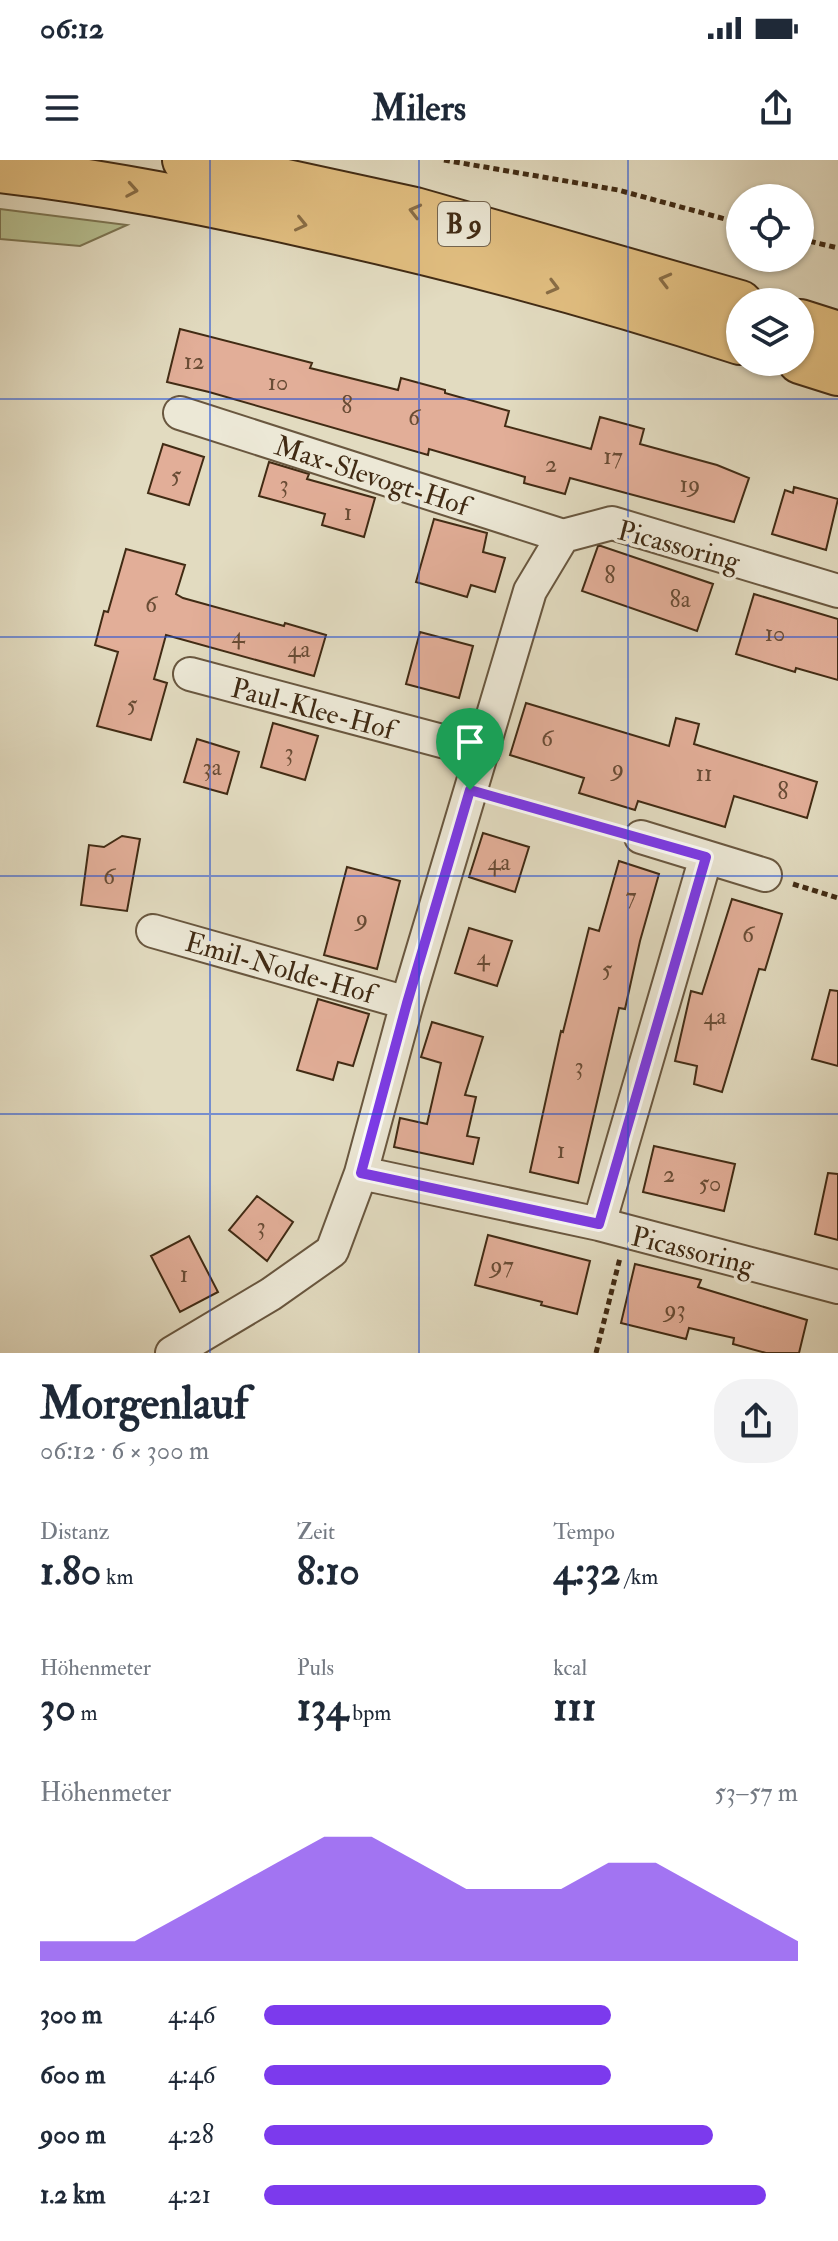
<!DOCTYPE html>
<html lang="de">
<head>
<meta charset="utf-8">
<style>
  body { margin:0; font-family:"IM FELL Double Pica",serif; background:#f2f2f3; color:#1f2937; height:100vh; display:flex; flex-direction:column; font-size:30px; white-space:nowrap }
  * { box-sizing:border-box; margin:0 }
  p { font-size:26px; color:#747a83 }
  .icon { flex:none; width:44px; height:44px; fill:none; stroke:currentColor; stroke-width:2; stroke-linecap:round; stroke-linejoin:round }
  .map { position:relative; height:1193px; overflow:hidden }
  .details { display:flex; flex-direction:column; background:#fff; flex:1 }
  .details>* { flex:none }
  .controls { position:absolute; left:726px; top:24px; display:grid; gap:16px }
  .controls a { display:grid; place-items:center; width:88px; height:88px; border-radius:50%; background:#fff; box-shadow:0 2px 6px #0004; font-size:40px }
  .pin { position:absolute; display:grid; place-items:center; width:68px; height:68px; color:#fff; margin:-82px -34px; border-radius:50% 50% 50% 0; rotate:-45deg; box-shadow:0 0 8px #0007 }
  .pin .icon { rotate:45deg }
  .round { display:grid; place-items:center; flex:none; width:84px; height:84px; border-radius:32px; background:#f2f2f3 }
  .overview { display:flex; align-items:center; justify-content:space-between; height:136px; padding:0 40px }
  h1 { font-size:44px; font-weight:800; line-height:60px }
  .stats { display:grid; grid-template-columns:repeat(3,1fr); gap:12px; height:136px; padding:8px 40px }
  .stats div { display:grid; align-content:center }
  .stats b { font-size:40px; font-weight:800 }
  .stats small { font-size:22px; font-weight:400 }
  .stats p { font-size:22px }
  .chart { height:224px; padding:16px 40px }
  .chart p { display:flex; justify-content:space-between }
  .chart svg { width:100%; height:144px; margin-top:8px; fill:#7c3aed; opacity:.7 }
  ul { padding:0 40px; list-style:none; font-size:26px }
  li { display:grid; grid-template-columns:128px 96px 1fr; align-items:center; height:60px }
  li i { height:20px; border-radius:10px; background:#7c3aed }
  .status { display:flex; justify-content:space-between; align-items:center; height:56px; padding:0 40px; background:#fff; direction:ltr }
  .status svg { height:22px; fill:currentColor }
  header { display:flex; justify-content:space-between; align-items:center; height:104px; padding:0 40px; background:#fff; font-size:36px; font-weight:800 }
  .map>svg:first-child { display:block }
  .green { fill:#b6bf90; stroke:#7c7552; stroke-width:2 }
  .building { fill:#e2ae98; stroke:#412b14; stroke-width:2 }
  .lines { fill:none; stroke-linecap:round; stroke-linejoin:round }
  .street-casing { stroke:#69573f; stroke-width:36 }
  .highway-casing { stroke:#412b14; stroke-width:48 }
  .path { stroke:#412b14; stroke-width:5; stroke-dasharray:6 4; stroke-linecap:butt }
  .street { stroke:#ece8d6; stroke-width:32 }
  .highway { stroke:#e1be80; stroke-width:44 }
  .oneway { stroke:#896d45 }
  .route-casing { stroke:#fff; stroke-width:16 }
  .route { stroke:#7c3aed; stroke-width:10 }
  .grid { fill:none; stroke:#1d4ed8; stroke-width:2; stroke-opacity:0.55 }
  .labels { text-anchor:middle; stroke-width:7; stroke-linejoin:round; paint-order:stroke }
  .number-label { font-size:24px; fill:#694c35 }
  .shield { fill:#ece8d6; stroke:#74644e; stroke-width:2 }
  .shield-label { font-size:26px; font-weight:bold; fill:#412b14 }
  .street-label { font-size:28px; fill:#412b14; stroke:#ece8d6 }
</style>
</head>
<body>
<div class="status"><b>06:12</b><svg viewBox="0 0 49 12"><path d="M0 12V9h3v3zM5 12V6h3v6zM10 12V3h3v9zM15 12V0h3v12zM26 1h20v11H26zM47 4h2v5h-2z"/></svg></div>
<header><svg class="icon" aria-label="menu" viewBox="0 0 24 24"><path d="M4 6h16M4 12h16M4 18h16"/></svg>Milers<svg class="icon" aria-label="share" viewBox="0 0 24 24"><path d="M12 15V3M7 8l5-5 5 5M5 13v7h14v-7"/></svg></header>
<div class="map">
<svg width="838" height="1193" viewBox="0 0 838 1193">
  <rect width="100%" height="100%" fill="#e2dbc0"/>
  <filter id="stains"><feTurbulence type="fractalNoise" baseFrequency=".0025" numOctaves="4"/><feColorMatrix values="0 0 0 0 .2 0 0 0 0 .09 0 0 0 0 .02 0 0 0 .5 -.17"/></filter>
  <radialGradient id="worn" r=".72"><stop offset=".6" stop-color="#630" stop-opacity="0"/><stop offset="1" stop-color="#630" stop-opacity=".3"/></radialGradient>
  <path class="green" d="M0 49 127 65 80 86 0 79Z"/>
  <path class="building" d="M180 169 312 203 310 208 398 230 401 218 445 230V233L509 251 505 266 591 289 600 257 644 269 640 284 717 305 749 318 734 362 570 318 565 334 524 323 525 317 429 289 428 295 209 232 167 222Z
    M163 284 204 297 189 345 148 333Z
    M269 302 309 314 307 319 375 338 364 377 322 365 325 354 259 336Z
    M794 327 838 339 826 390 772 374 785 330 793 333Z
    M434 359 487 373 483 392 505 398 495 432 471 425 467 437 416 422Z
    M598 386H601L713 424 697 471 582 431Z
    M126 389 185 405 176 434 183 438 284 466 285 463 326 475 314 516 166 475 154 519 167 523 151 580 97 566 118 492 95 485 104 451 108 452Z
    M754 434 838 459V520L796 508 795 512 736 494Z
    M420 472 473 486 459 538 406 524Z
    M526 543 669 586 676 558 699 564 694 584 817 622 807 658 734 636 725 667 638 641 635 650 579 633 584 618 510 595Z
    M273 563 318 576 305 620 261 607Z
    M197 579 239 592 227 634 184 622Z
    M483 673 529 687 515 732 469 717Z
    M122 676 140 679 127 751 81 745 89 685 104 687Z
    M619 701 659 714 640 781 625 849 619 848 578 1023 530 1012 561 871 563 872 589 768 599 771Z
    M347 707 400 721 377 809 324 795Z
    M732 739 782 754 765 810 759 809 722 932 694 924 697 906 675 901 691 831 702 834Z
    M469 768 512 781 497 826 455 813Z
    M830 830 838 831V906L812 899Z
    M318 839 369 854 353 906 338 902 333 920 297 910Z
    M432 862 483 877 465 935 476 937 467 976 479 978 473 1004 394 987 400 958 427 964 441 903 421 897Z
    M654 986 735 1004 724 1051 643 1032Z
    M828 1013 838 1014V1080L815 1074Z
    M257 1036 293 1062 267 1101 229 1070Z
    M488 1075 590 1101 577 1154 541 1145 542 1142 475 1125Z
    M189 1076 218 1132 180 1152 151 1096Z
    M635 1104 701 1120 698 1127 807 1160 799 1193H766L733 1184 734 1178 689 1168 686 1179 621 1163Z"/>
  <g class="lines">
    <defs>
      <path id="street" d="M180 253 563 376
        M190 514 483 592
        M641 677 765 715
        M153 771 407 843
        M361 1013 599 1064 838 1127
        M599 1064 706 697
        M172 1193 271 1134 332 1091 361 1013 407 843 530 431 563 376 612 363 838 431"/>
      <path id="highway" d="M185 0 415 50 740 143
        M0 10C105 22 208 43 311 66 456 98 599 136 740 182
        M800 162 838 174
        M800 201 838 213"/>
    </defs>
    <use href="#street" class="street-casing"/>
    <use href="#highway" class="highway-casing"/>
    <path class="path" d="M444 0 618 30 740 63
      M800 79 838 88
      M498 640 616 670
      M793 724 838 738
      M596 1193 620 1098"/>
    <use href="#street" class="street"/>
    <use href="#highway" class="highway"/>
  </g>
  <defs><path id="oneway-chevron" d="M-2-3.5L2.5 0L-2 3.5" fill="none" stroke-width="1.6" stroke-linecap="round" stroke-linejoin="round" transform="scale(2)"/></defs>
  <g class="oneway">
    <use href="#oneway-chevron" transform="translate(132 30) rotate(10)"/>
    <use href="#oneway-chevron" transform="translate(415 51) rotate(-166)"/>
    <use href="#oneway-chevron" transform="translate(301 64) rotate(13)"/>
    <use href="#oneway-chevron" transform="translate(665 120) rotate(-165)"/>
    <use href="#oneway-chevron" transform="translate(553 127) rotate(15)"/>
  </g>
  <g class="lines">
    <defs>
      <path id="route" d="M470 630 706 697 599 1064 361 1013 407 843Z"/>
    </defs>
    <use href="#route" class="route-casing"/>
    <use href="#route" class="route"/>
  </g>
  <path class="grid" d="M210 0V1193M419 0V1193M628 0V1193M0 239H838M0 477H838M0 716H838M0 954H838"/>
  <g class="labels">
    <g class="number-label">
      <text x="194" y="209">12</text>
      <text x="278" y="230">10</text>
      <text x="347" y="253">8</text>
      <text x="414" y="265">6</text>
      <text x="613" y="304">17</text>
      <text x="551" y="312">2</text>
      <text x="176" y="323">5</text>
      <text x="284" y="332">3</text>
      <text x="690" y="332">19</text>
      <text x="348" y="360">1</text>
      <text x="610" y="423">8</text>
      <text x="680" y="447">8a</text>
      <text x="151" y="452">6</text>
      <text x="775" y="481">10</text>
      <text x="238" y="483">4</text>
      <text x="299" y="497">4a</text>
      <text x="132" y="552">5</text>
      <text x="547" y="586">6</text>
      <text x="289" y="600">3</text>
      <text x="212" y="615">3a</text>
      <text x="618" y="616">9</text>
      <text x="704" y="621">11</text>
      <text x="783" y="639">8</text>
      <text x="499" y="710">4a</text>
      <text x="109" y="724">6</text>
      <text x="631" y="744">7</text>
      <text x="362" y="766">9</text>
      <text x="748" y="782">6</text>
      <text x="483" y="805">4</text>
      <text x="607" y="817">5</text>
      <text x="715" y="864">4a</text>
      <text x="579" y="914">3</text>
      <text x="561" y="998">1</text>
      <text x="669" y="1022">2</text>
      <text x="710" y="1031">50</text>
      <text x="261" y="1074">3</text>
      <text x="502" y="1113">97</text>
      <text x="184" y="1122">1</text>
      <text x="675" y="1157">93</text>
    </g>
    <rect class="shield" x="438" y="42" width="52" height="44" rx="6"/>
    <g class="shield-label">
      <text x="464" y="73">B 9</text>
    </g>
    <g class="street-label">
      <text transform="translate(372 315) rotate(18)" y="10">Max-Slevogt-Hof</text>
      <text transform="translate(679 385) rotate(15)" y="10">Picassoring</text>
      <text transform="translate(313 548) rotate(15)" y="10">Paul-Klee-Hof</text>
      <text transform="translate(280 807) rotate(16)" y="10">Emil-Nolde-Hof</text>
      <text transform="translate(693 1090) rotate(14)" y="10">Picassoring</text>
    </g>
  </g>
  <rect width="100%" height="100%" filter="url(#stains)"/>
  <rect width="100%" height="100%" fill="url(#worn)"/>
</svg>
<div class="controls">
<a><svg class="icon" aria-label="locate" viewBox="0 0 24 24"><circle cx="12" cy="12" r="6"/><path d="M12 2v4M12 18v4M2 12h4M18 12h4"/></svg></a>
<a><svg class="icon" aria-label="layers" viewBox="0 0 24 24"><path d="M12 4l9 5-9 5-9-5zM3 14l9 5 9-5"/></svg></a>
</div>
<div class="pin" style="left:470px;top:630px;background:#1e9e55"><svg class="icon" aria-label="arrive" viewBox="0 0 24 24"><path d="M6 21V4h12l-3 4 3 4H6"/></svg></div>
</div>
<section class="details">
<div class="overview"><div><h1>Morgenlauf</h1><p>06:12 · 6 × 300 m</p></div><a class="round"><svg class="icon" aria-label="share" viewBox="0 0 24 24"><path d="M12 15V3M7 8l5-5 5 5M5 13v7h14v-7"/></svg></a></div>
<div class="stats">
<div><p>Distanz</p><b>1.80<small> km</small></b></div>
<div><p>Zeit</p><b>8:10</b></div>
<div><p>Tempo</p><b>4:32<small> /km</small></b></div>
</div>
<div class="stats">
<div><p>Höhenmeter</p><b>30<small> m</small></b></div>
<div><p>Puls</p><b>134<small> bpm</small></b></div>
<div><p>kcal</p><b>111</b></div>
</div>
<div class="chart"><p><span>Höhenmeter</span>53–57 m</p>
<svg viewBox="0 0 160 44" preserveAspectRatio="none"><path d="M0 44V38L10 38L20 38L30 30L40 22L50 14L60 6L70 6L80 14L90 22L100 22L110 22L120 14L130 14L140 22L150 30L160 38V44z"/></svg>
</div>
<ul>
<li><b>300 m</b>4:46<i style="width:65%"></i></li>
<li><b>600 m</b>4:46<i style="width:65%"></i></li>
<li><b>900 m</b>4:28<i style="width:84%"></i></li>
<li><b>1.2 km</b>4:21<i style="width:94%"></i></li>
</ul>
</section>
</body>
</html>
